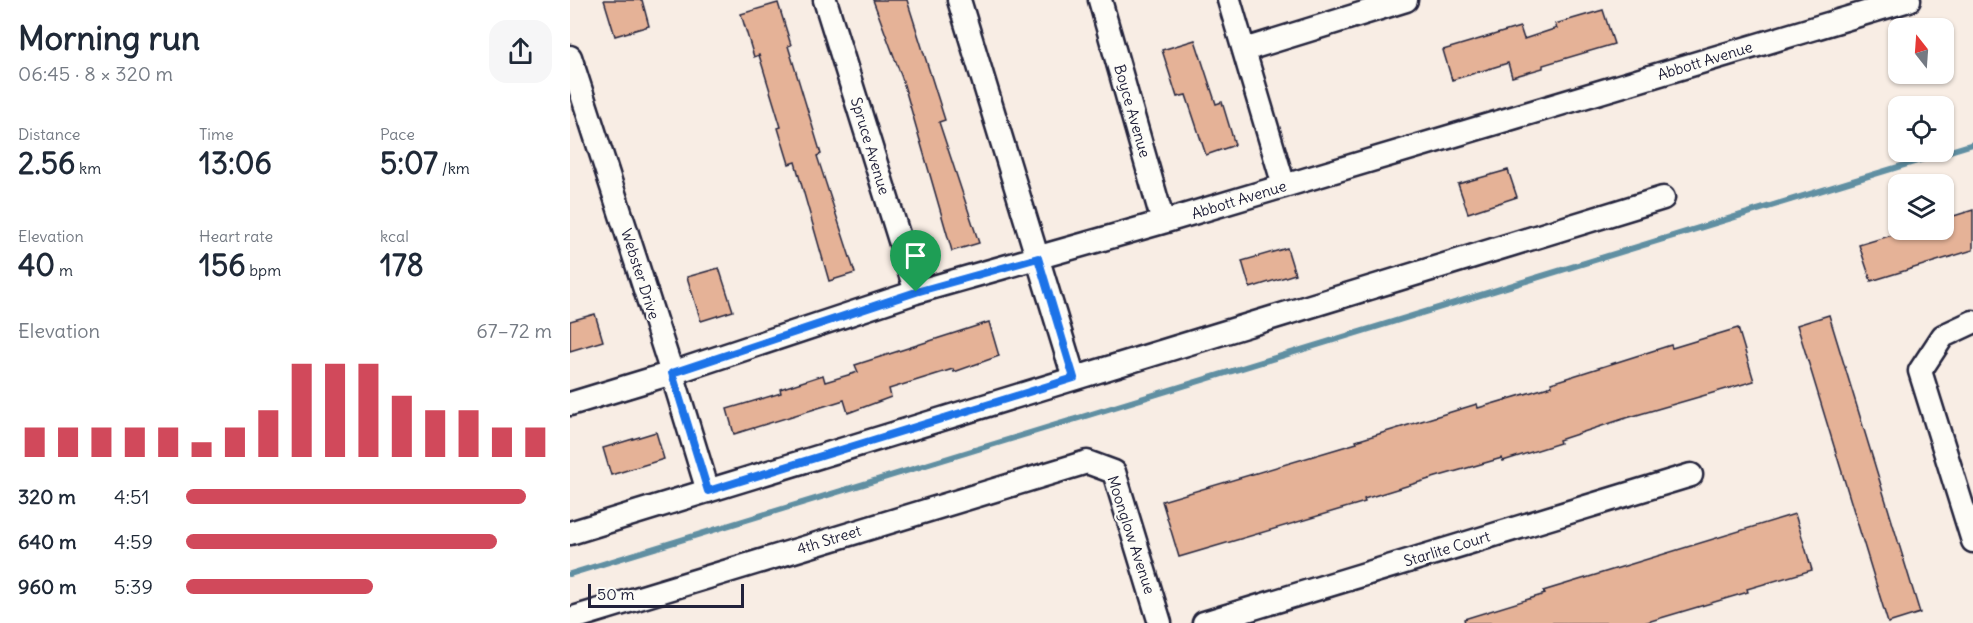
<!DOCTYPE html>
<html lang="en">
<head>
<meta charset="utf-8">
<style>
  body { margin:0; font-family:Delius,sans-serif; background:#f6f6f7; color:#1f2937; height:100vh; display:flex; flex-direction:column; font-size:22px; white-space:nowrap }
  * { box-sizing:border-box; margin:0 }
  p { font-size:20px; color:#747a83 }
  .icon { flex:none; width:33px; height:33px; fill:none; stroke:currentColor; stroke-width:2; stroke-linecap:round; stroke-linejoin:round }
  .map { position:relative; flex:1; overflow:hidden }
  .details { display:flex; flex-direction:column; background:#fff; width:570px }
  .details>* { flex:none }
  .needle { width:39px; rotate:343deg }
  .controls { position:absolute; left:1318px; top:18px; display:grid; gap:12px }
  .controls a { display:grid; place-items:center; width:66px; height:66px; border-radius:12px; background:#fff; box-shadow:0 2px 4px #0004; font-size:30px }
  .scale { position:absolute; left:18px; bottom:15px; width:156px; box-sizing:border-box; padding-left:6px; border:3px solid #22223b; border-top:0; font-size:16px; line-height:21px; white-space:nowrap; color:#22223b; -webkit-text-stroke:4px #fdfcf7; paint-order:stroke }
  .pin { position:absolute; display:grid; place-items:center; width:51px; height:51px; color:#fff; margin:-62px -26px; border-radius:50% 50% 50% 0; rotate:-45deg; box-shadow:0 0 6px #0007 }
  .pin .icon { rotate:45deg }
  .round { display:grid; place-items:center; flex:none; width:63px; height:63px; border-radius:18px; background:#f6f6f7 }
  .summary { display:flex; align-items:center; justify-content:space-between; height:102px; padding:0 18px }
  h1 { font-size:33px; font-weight:700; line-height:45px }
  .metrics { display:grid; grid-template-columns:repeat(3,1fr); gap:9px; height:102px; padding:6px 18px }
  .metrics div { display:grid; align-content:center }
  .metrics b { font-size:30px; font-weight:700 }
  .metrics small { font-size:16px; font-weight:400 }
  .metrics p { font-size:16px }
  .chart { height:168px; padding:12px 18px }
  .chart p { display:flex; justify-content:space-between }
  .chart svg { width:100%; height:108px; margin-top:6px; stroke:#d1495b; stroke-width:6 }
  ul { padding:0 18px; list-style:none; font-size:20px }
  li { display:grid; grid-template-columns:96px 72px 1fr; align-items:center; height:45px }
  li i { height:15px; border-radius:8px; background:#d1495b }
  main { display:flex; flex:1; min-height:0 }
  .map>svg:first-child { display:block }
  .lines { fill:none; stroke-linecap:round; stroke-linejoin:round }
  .stream { stroke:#608fa2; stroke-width:6 }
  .building { fill:#e5b297; stroke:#22223b; stroke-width:1.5 }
  .minor-casing { stroke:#22223b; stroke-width:27 }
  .minor { stroke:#fdfcf7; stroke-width:22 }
  .route-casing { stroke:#fff; stroke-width:12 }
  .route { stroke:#1a73e8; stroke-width:8 }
  .labels { text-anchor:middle; stroke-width:4.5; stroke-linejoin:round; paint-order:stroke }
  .street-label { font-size:15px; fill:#22223b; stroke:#fdfcf7 }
</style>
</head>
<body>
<main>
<section class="details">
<div class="summary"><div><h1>Morning run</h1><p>06:45 · 8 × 320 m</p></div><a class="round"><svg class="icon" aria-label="share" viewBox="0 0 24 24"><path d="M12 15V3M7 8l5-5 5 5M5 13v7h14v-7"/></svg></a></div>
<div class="metrics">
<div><p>Distance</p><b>2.56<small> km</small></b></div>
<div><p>Time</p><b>13:06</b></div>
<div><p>Pace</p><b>5:07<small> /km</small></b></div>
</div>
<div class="metrics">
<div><p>Elevation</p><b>40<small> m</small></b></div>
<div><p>Heart rate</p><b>156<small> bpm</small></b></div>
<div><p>kcal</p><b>178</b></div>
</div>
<div class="chart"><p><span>Elevation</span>67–72 m</p>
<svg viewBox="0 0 160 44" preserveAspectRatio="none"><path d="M5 44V32M15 44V32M25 44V32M35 44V32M45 44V32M55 44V38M65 44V32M75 44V25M85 44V6M95 44V6M105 44V6M115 44V19M125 44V25M135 44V25M145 44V32M155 44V32"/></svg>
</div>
<ul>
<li><b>320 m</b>4:51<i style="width:93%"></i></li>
<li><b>640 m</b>4:59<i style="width:85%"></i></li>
<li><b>960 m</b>5:39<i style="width:51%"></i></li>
</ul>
</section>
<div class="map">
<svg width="1403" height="623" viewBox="0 0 1403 623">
  <rect width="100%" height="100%" fill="#f8ede4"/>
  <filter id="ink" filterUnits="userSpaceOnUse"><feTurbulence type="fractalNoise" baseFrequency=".0167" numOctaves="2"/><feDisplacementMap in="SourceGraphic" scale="12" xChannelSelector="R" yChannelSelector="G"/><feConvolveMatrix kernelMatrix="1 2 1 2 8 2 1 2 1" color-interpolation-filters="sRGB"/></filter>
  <g filter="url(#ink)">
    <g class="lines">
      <path class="stream" d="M0 574 1403 144"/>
    </g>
    <path class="building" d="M34 0H72L79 26 45 36Z
      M303 0H337L375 120 369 122 409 243 382 251 332 78Z
      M208 3 221 45 218 46 251 154 247 156 285 273 259 281 225 162 219 164 208 128 211 127 189 55 184 57 171 14Z
      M1033 10 1044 44 973 65V68L942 77 938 63 882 80 873 50 950 27 954 39 987 28 985 24Z
      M625 40 646 104 652 102 665 145 636 155 616 95 607 97 592 50Z
      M938 170 947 197 898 213 888 184Z
      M1403 210V250L1301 281 1289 245 1339 230H1374V219Z
      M717 248 725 274 680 288 672 261Z
      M149 268 163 311 131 321 117 277Z
      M25 314 33 341 0 351V321Z
      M1259 315 1350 613 1318 623 1227 325Z
      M419 322 429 356 384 372 383 369 319 389 321 397 278 413 274 400 164 434 157 409 211 393 210 389 253 375 255 382 288 372 285 365Z
      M1168 328 1184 381 1053 419 989 440 990 443 933 461 932 458 866 477 794 499 795 502 609 557 592 501 787 443 786 441 907 404 908 408 982 386 981 383 1101 345 1102 348Z
      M86 432 94 459 41 475 33 448Z
      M1225 514 1242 570 1177 589 1178 592 1074 623H895L894 619 975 594 973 591Z"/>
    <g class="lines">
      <defs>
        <path id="minor" d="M255 0 346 292
          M389 0 504 378
          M530 0 593 222
          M659 0 714 186
          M674 50 836 0
          M0 57 102 373 138 491
          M1403 322 1373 336 1350 371 1403 541
          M0 404 102 373 346 292 593 222 1339 0
          M0 533 1093 198
          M0 619 517 462 544 472 590 623
          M634 623 1121 475"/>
      </defs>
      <use href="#minor" class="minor-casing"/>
      <use href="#minor" class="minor"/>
    </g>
  </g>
  <g class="lines" filter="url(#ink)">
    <defs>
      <path id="route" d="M468 258 504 378 138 491 102 373 346 292Z"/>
    </defs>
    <use href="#route" class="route-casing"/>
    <use href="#route" class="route"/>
  </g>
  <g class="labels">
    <g class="street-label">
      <text transform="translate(1135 61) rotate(-17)" y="5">Abbott Avenue</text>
      <text transform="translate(562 111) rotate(74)" y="5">Boyce Avenue</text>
      <text transform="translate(300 146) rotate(73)" y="5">Spruce Avenue</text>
      <text transform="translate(669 200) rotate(-17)" y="5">Abbott Avenue</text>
      <text transform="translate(70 274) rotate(72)" y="5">Webster Drive</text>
      <text transform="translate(561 535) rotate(72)" y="5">Moonglow Avenue</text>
      <text transform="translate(259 540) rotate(-17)" y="5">4th Street</text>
      <text transform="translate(877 549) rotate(-17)" y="5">Starlite Court</text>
    </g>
  </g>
</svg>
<div class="controls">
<a><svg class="needle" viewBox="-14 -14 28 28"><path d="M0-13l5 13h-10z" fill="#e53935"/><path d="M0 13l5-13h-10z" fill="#747a83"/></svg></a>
<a><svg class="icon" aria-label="locate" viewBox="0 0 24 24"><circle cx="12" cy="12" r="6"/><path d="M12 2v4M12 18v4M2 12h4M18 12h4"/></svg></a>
<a><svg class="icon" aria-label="layers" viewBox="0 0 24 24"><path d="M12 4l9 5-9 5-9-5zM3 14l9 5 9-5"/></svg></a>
</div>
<div class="scale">50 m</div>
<div class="pin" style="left:346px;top:292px;background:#1e9e55"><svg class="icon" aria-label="arrive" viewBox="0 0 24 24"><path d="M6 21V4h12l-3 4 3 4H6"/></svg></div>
</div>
</main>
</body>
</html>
